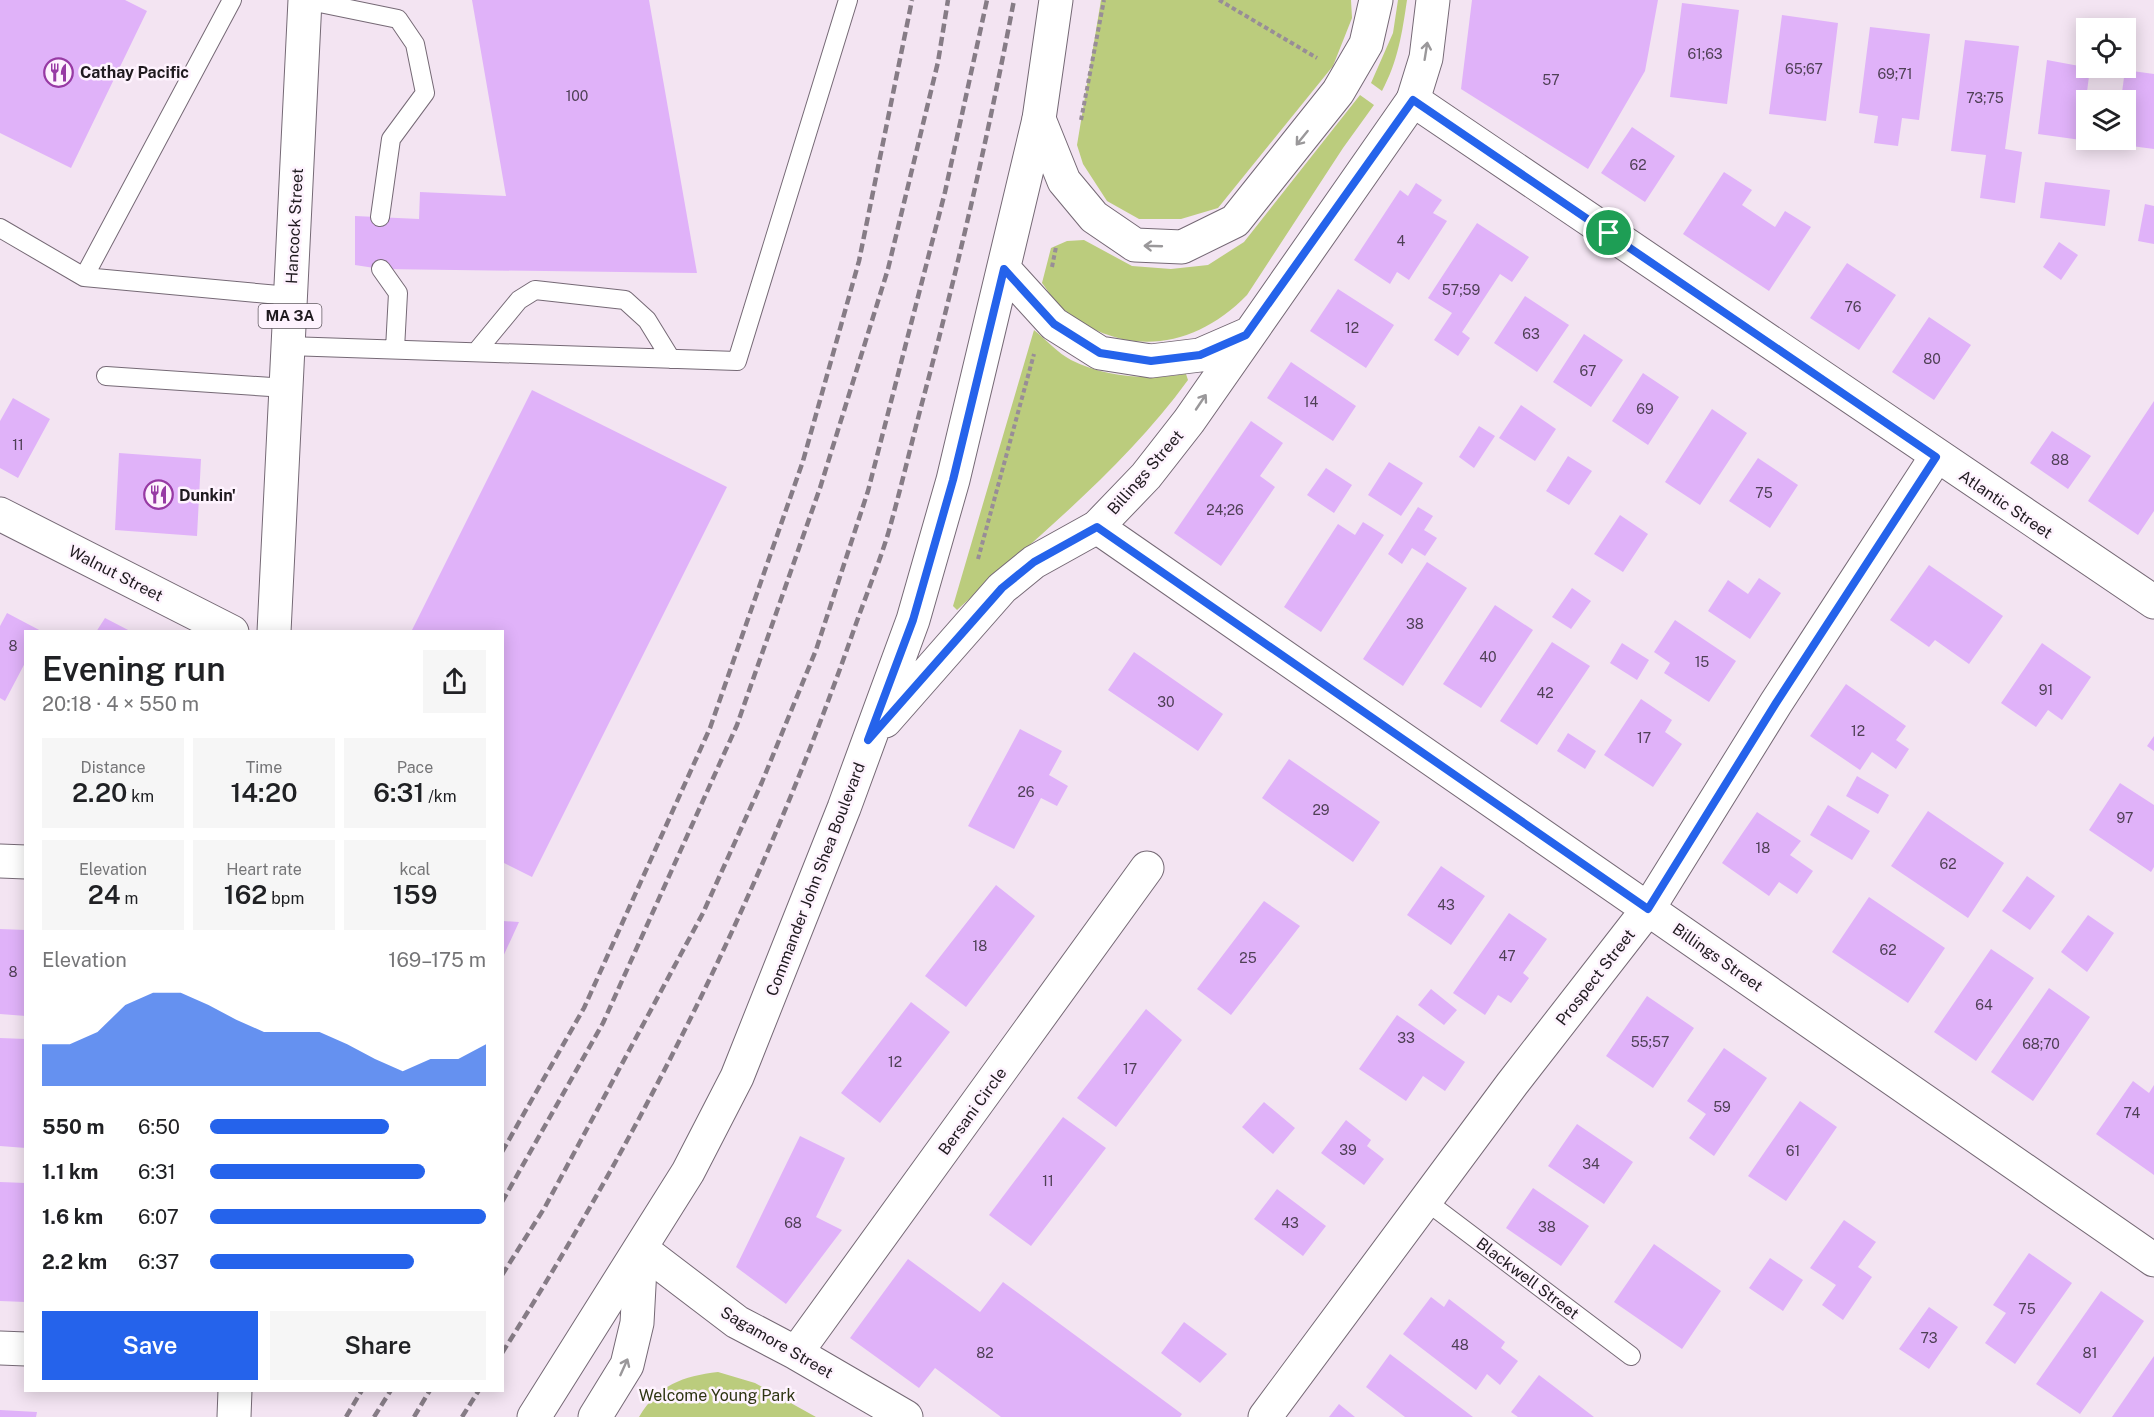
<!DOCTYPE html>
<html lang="en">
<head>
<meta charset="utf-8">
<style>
  body { margin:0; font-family:"Public Sans",sans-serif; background:#f6f6f6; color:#202124; height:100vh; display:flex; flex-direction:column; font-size:22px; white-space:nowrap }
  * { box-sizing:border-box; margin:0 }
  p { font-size:20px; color:#757577 }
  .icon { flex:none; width:33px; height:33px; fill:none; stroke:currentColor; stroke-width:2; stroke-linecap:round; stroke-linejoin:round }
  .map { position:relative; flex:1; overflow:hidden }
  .drawer { position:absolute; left:24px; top:630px; width:480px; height:762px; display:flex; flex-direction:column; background:#fff; border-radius:0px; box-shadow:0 3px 15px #0003 }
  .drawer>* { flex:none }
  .tools { position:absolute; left:2076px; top:18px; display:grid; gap:12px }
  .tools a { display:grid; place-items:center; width:60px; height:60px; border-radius:0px; background:#fff; box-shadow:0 3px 15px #0003; font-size:30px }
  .pin { position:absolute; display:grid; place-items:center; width:51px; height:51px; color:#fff; margin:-26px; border:3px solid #fff; border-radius:50%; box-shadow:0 2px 6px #0007 }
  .round { display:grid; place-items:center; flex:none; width:63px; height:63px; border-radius:0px; background:#f6f6f6 }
  .head { display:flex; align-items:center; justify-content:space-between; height:102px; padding:0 18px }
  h1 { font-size:33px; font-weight:600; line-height:45px }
  .metrics { display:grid; grid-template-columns:repeat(3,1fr); gap:9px; height:102px; padding:6px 18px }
  .metrics div { display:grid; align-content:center; border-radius:0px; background:#f6f6f6; text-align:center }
  .metrics b { font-size:26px; font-weight:600 }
  .metrics small { font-size:16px; font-weight:400 }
  .metrics p { font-size:16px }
  .chart { height:168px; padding:12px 18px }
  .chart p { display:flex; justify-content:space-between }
  .chart svg { width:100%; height:108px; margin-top:6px; fill:#2563eb; opacity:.7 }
  .action { display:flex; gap:12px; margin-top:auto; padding:12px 18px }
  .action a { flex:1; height:69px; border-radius:0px; background:#2563eb; color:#fff; font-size:24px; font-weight:600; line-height:69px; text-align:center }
  .action a+a { background:#f6f6f6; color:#202124 }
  ul { padding:0 18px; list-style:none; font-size:20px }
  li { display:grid; grid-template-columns:96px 72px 1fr; align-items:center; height:45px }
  li i { height:15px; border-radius:8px; background:#2563eb }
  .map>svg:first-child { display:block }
  .green { fill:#bbcc7d }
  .building { fill:#e0b2f9 }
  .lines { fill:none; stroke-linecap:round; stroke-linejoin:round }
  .service-casing { stroke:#756975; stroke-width:20 }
  .minor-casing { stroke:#756975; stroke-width:35 }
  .tertiary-casing { stroke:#756975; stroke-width:35 }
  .secondary-casing { stroke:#756975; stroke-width:35 }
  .primary-casing { stroke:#756975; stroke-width:35 }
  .path { stroke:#988d97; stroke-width:4; stroke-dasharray:4.5 3; stroke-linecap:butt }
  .service { stroke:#fff; stroke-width:18 }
  .minor { stroke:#fff; stroke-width:33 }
  .tertiary { stroke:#fff; stroke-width:33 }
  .secondary { stroke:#fff; stroke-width:33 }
  .primary { stroke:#fff; stroke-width:33 }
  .rail { stroke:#867c86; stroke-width:4.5; stroke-dasharray:9 4.5; stroke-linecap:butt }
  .oneway { stroke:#9a989a }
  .route-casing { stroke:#fff; stroke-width:12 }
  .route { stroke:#2563eb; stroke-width:8 }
  .labels { text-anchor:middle; stroke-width:5; stroke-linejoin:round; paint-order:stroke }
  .number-label { font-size:14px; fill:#4f4056 }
  .shield { fill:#fef3fe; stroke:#625b62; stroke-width:1.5 }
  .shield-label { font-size:15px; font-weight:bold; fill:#1f1a1f }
  .poi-label { font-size:16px; font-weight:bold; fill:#1f1a1f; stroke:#fef3fe; text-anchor:start }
  .street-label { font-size:16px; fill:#1f1a1f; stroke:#fef3fe }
  .park-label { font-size:16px; fill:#2e3512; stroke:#fef3fe }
</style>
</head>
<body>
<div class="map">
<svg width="2154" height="1417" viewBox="0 0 2154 1417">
  <rect width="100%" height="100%" fill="#f3e4f2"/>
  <path class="green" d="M1101 0H1351L1352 18 1333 66 1218 208 1181 219H1139L1107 201 1083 164 1077 145Z
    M1398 0H1407C1402 34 1398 61 1382 91L1371 83 1393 33Z
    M1360 95 1374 105 1343 148 1247 295C1194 350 1122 359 1062 308 1054 301 1048 291 1042 283L1051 248 1067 241 1084 240 1132 266 1171 269 1208 265 1244 242Z
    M1034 330C1045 339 1058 353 1071 360 1107 378 1148 380 1186 374L1188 380C1124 468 1037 537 957 610L953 606Z
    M718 1372 755 1383 816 1417H639C658 1385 683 1376 718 1372Z"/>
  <path class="building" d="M0 0H125L147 11 71 168 0 133Z
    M472 0H649L697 273 381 269 355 265V216L419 219 420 192 506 196Z
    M1472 0H1658L1645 71 1588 169 1461 89Z
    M1682 3 1739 10 1727 104 1670 97Z
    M1782 15 1838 23 1826 121 1769 114Z
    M1870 27 1930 34 1919 120 1902 118 1898 146 1874 143 1878 116 1859 113Z
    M1965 40 2019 46 2005 149 2022 152 2015 203 1980 198 1986 155 1951 151Z
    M2047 60 2090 68 2081 140 2038 134Z
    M2125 70 2154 74V149L2116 144V140H2126V100H2121Z
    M1632 127 1675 156 1645 202 1601 173Z
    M1724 172 1752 190 1742 205 1775 227 1785 211 1811 227 1769 291 1683 234Z
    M2045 182 2110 190 2105 226 2040 218Z
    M1416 183 1442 200 1433 213 1447 221 1409 280 1397 272 1390 284 1354 260 1400 190 1408 196Z
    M2145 204 2154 206V244L2138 241Z
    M1477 223 1529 257 1512 282 1500 274 1462 332 1470 338 1458 356 1434 340 1452 313 1428 298Z
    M2059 242 2078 255 2061 280 2043 267Z
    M1847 263 1896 295 1859 350 1810 318Z
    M1338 289 1394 325 1366 368 1310 331Z
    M1525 296 1569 325 1537 372 1494 343Z
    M1929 317 1971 345 1934 400 1892 372Z
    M1584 334 1623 360 1591 407 1553 382Z
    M1291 362 1356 406 1333 441 1267 398Z
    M1643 373 1679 397 1648 445 1612 421Z
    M532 390 727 487 532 877 502 862V632H411Z
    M13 398 50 419 18 478 0 468V421Z
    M2154 401V511L2138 535 2088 501Z
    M1521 405 1556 429 1535 461 1499 438Z
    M1712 409 1747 433 1700 505 1665 482Z
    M1251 421 1283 443 1260 476 1275 487 1221 566 1174 533Z
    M1479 426 1495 436 1474 468 1459 457Z
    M2052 431 2091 456 2068 489 2030 463Z
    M119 453 201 459 197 536 115 530Z
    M1568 456 1592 471 1569 505 1546 491Z
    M1758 458 1798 485 1770 528 1729 501Z
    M1389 462 1423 483 1401 516 1368 495Z
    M1326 468 1352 485 1334 513 1307 495Z
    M1418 507 1433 516 1424 530 1437 538 1425 556 1412 548 1402 564 1388 554Z
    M1620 515 1648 534 1623 572 1594 554Z
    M1363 522 1384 535 1321 632 1284 607 1338 524 1355 535Z
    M1427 562 1467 588 1403 686 1363 659Z
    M1929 565 2003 616 1969 664 1935 640 1929 647 1890 620Z
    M1759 578 1781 593 1750 639 1708 611 1728 580 1748 594Z
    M1572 588 1591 601 1571 629 1552 617Z
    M1495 605 1533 630 1481 708 1443 684Z
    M7 613 43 632H26V661L5 701 0 698V626Z
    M105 618 132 632H96Z
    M1675 620 1736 661 1709 702 1664 673 1670 663 1654 652Z
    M1552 642 1590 666 1537 745 1500 721Z
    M1622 643 1649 660 1637 680 1610 663Z
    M2042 643 2091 677 2062 720 2048 710 2036 727 2001 703Z
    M1134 652 1223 714 1198 751 1108 690Z
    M1846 684 1906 726 1896 740 1909 749 1896 769 1872 752 1860 770 1810 736Z
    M1641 699 1672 720 1665 732 1682 744 1653 787 1604 755Z
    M1020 729 1062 751 1049 775 1068 786 1057 806 1041 798 1014 849 968 826Z
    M1568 733 1596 751 1585 769 1557 751Z
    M2154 736V751L2147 746Z
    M1289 759 1380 822 1353 862 1262 798Z
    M1857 776 1889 795 1878 814 1846 796Z
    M2120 783 2154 805V867L2151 872 2089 830Z
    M1828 805 1870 831 1852 860 1810 835Z
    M1928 811 2004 863 1968 918 1891 866Z
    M1757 812 1801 841 1790 855 1813 871 1797 894 1779 882 1769 896 1722 863Z
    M1441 866 1485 896 1451 945 1407 915Z
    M2027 876 2055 896 2030 930 2002 911Z
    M996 885 1035 916 966 1007 925 976Z
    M1869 897 1945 948 1908 1003 1832 952Z
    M1264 901 1300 926 1231 1015 1197 989Z
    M1509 913 1547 939 1523 973 1529 978 1511 1003 1498 995 1485 1015 1453 993Z
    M2088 915 2114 933 2087 972 2061 952Z
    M502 921 519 922 502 959Z
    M0 929 26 930V1016L0 1014Z
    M1991 949 2034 978 1976 1061 1934 1032Z
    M2049 988 2090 1017 2033 1101 1991 1072Z
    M1431 989 1457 1010 1444 1025 1418 1005Z
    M1647 996 1694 1028 1653 1088 1606 1056Z
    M911 1002 950 1032 880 1123 841 1093Z
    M1146 1009 1182 1040 1116 1127 1077 1098Z
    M1397 1015 1465 1062 1445 1091 1423 1076 1406 1101 1359 1069Z
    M0 1038 26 1039V1148L0 1146Z
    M1724 1048 1767 1078 1714 1156 1689 1138 1706 1114 1687 1101Z
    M2133 1081 2149 1093 2154 1085V1175L2096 1134Z
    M1800 1101 1837 1127 1786 1201 1748 1176Z
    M1264 1102 1295 1128 1273 1154 1242 1127Z
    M1063 1117 1106 1148 1031 1246 989 1215Z
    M1346 1120 1371 1140 1367 1146 1384 1159 1364 1185 1321 1153Z
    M1577 1124 1633 1162 1604 1204 1548 1166Z
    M800 1136 845 1158 816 1217 842 1230 786 1304 736 1267Z
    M0 1182 26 1183V1302L0 1301Z
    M1533 1188 1589 1226 1561 1266 1506 1228Z
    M1277 1189 1326 1226 1303 1256 1254 1219Z
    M1844 1220 1876 1242 1858 1267 1872 1277 1843 1320 1822 1305 1836 1285 1810 1268Z
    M1654 1244 1721 1291 1682 1349 1614 1302Z
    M2029 1253 2072 1283 2015 1364 1985 1343 2006 1313 1993 1305Z
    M1770 1258 1803 1280 1783 1311 1749 1288Z
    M908 1259 980 1312 1003 1282 1182 1414 1180 1417H1001L935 1368 919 1388 850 1338Z
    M2101 1291 2144 1321 2080 1414 2036 1384Z
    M1431 1297 1444 1307 1449 1299 1505 1342 1501 1348 1518 1361 1500 1385 1487 1374 1476 1390 1403 1334Z
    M1929 1307 1958 1327 1929 1369 1899 1349Z
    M1184 1322 1227 1354 1200 1383 1161 1353Z
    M1390 1354 1473 1417H1405L1366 1387Z
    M2154 1356V1417H2112Z
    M1539 1375 1594 1417H1518L1511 1412Z
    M1339 1404 1355 1417H1329Z
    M0 1410 37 1412 36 1417H0Z"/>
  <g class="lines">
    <defs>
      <path id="service" d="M305 0 398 19 415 44 425 93 391 139 380 217
        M0 228 84 277 290 296
        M381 269 398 293 395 349
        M84 277 232 0
        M288 346 737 361 848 0
        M476 352 519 300 535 290 625 300 647 320 671 359
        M106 376 286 388
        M1426 1201 1631 1356"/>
      <path id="minor" d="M1413 100 2154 602
        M0 514 232 632
        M1097 527 2154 1260
        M0 861 26 862
        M641 1249 737 1322 796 1353 906 1417
        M0 1348 26 1349
        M796 1353 1147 868
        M1265 1417 1512 1084 1648 909 1776 703 1936 457"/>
      <path id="tertiary" d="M1004 269 1054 324 1100 353 1151 361 1200 355 1246 335
        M885 721 1002 588 1034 562 1097 527 1146 476 1189 421 1413 100
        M534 1417 688 1172 737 1077 844 808 913 620 953 480 1039 119 1056 0"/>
      <path id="secondary" d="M1413 100 1426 58 1433 0
        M1039 119 1064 181 1094 217 1135 245 1182 247 1235 221 1338 92 1366 44 1376 0"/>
      <path id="primary" d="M274 632 305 0
        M234 1417 235 1390
        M595 1417 627 1365 637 1323 641 1249"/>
    </defs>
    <use href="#service" class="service-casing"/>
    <use href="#minor" class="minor-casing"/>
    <use href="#tertiary" class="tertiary-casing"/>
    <use href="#secondary" class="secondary-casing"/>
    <use href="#primary" class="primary-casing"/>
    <path class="path" d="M1219 0 1317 58
      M1081 120 1104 0
      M1052 267 1056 247
      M978 559 1034 354"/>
    <use href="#service" class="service"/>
    <use href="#minor" class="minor"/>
    <use href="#tertiary" class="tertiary"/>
    <use href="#secondary" class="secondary"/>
    <use href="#primary" class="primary"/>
    <path class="rail" d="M502 1152 584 1008 710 728 803 461 859 261 912 0
      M502 1202 603 1023 737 725 820 488 888 269 938 62 948 0
      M502 1275 545 1207 703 913 762 782 816 650 868 491 945 192 987 0
      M502 1353C645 1128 763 888 851 638 863 603 877 569 888 534 900 492 910 449 921 407 957 272 988 137 1014 0
      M346 1417 362 1390
      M374 1417 391 1390
      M414 1417 430 1390
      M462 1417 479 1390"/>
  </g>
  <defs><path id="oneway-shaft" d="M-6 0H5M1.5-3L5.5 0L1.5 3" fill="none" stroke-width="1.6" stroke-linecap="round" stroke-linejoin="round" transform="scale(1.5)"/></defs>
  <g class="oneway">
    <use href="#oneway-shaft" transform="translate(1426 51) rotate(-81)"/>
    <use href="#oneway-shaft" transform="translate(1302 138) rotate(129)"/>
    <use href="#oneway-shaft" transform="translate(1153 246) rotate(-178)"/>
    <use href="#oneway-shaft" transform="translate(1201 402) rotate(-56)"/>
    <use href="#oneway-shaft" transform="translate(624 1367) rotate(-66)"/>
  </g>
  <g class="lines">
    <defs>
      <path id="route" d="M1413 100 1936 457 1776 703 1648 909 1097 527 1034 562 1002 588 868 740 913 620 953 480 1004 269 1054 324 1100 353 1151 361 1200 355 1246 335Z"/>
    </defs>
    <use href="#route" class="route-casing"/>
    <use href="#route" class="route"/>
  </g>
  <defs>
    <symbol id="restaurant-ring" viewBox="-11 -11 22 22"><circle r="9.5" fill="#fef3fe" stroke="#973aa4" stroke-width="1.5"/><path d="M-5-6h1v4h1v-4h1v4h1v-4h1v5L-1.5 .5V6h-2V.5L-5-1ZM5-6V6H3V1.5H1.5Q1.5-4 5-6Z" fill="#973aa4"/></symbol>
  </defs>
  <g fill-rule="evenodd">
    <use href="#restaurant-ring" x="42" y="56" width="33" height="33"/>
    <use href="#restaurant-ring" x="142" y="478" width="33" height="33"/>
  </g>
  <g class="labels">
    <g class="number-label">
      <text x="1705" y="59">61;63</text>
      <text x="1804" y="74">65;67</text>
      <text x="1895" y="79">69;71</text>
      <text x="1551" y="85">57</text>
      <text x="577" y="101">100</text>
      <text x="1985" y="103">73;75</text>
      <text x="1638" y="170">62</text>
      <text x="1401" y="246">4</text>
      <text x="1461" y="295">57;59</text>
      <text x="1853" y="312">76</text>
      <text x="1352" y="333">12</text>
      <text x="1531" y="339">63</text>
      <text x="1932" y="364">80</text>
      <text x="1588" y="376">67</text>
      <text x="1311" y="407">14</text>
      <text x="1645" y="414">69</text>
      <text x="18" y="450">11</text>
      <text x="2060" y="465">88</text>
      <text x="1764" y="498">75</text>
      <text x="1225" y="515">24;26</text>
      <text x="1415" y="629">38</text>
      <text x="13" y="651">8</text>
      <text x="1488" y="662">40</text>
      <text x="1702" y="667">15</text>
      <text x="2046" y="695">91</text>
      <text x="1545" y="698">42</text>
      <text x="1166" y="707">30</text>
      <text x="1858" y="736">12</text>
      <text x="1644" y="743">17</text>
      <text x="1026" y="797">26</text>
      <text x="1321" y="815">29</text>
      <text x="2125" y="823">97</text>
      <text x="1763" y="853">18</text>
      <text x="1948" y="869">62</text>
      <text x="1446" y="910">43</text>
      <text x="980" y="951">18</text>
      <text x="1888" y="955">62</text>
      <text x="1507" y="961">47</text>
      <text x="1248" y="963">25</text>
      <text x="13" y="977">8</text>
      <text x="1984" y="1010">64</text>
      <text x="1406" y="1043">33</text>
      <text x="1650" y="1047">55;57</text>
      <text x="2041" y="1049">68;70</text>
      <text x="895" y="1067">12</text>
      <text x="1130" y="1074">17</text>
      <text x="1722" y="1112">59</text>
      <text x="2132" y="1118">74</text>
      <text x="1348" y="1155">39</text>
      <text x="1793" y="1156">61</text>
      <text x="1591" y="1169">34</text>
      <text x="1048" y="1186">11</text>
      <text x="793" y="1228">68</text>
      <text x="1290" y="1228">43</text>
      <text x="1547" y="1232">38</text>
      <text x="2027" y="1314">75</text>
      <text x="1929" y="1343">73</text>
      <text x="1460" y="1350">48</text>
      <text x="985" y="1358">82</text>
      <text x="2090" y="1358">81</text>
    </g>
    <rect class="shield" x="258.5" y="304" width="63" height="24" rx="4.5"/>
    <g class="shield-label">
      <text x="290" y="321">MA 3A</text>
    </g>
    <g class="poi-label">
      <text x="80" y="78">Cathay Pacific</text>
      <text x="179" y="501">Dunkin'</text>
    </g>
    <g class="street-label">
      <text transform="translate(294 226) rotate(-87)" y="6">Hancock Street</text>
      <text transform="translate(1145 472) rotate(-49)" y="6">Billings Street</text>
      <text transform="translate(2006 504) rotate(34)" y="6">Atlantic Street</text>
      <text transform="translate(116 573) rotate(27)" y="6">Walnut Street</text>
      <text transform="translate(815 879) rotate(-69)" y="6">Commander John Shea Boulevard</text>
      <text transform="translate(1718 957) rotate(35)" y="6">Billings Street</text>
      <text transform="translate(1595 977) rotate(-52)" y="6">Prospect Street</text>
      <text transform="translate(972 1111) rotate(-54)" y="6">Bersani Circle</text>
      <text transform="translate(1528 1278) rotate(37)" y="6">Blackwell Street</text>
      <text transform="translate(777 1342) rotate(30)" y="6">Sagamore Street</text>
    </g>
    <g class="park-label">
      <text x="717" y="1401">Welcome Young Park</text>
    </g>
  </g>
</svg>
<div class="tools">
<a><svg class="icon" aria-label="locate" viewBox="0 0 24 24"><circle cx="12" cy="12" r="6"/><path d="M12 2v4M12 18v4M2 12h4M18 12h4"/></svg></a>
<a><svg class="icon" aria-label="layers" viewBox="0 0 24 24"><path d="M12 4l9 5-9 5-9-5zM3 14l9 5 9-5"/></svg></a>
</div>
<div class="pin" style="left:1609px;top:233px;background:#1e9e55"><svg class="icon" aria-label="arrive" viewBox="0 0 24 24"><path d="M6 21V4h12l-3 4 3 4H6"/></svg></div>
<section class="drawer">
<div class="head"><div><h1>Evening run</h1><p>20:18 · 4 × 550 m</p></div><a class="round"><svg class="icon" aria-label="share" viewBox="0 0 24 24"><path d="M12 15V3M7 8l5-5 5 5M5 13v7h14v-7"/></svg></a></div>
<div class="metrics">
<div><p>Distance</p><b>2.20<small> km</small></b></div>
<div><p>Time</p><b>14:20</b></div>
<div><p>Pace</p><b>6:31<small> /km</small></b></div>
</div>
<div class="metrics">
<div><p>Elevation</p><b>24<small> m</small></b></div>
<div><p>Heart rate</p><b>162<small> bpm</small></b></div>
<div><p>kcal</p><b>159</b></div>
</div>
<div class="chart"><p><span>Elevation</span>169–175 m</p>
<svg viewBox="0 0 160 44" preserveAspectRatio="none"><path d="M0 44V27L10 27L20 22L30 11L40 6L50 6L60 11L70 17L80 22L90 22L100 22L110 27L120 33L130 38L140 33L150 33L160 27V44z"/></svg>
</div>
<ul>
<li><b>550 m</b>6:50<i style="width:65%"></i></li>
<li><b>1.1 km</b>6:31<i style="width:78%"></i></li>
<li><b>1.6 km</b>6:07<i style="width:100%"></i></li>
<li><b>2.2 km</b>6:37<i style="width:74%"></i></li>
</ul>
<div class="action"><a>Save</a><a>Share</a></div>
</section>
</div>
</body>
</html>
